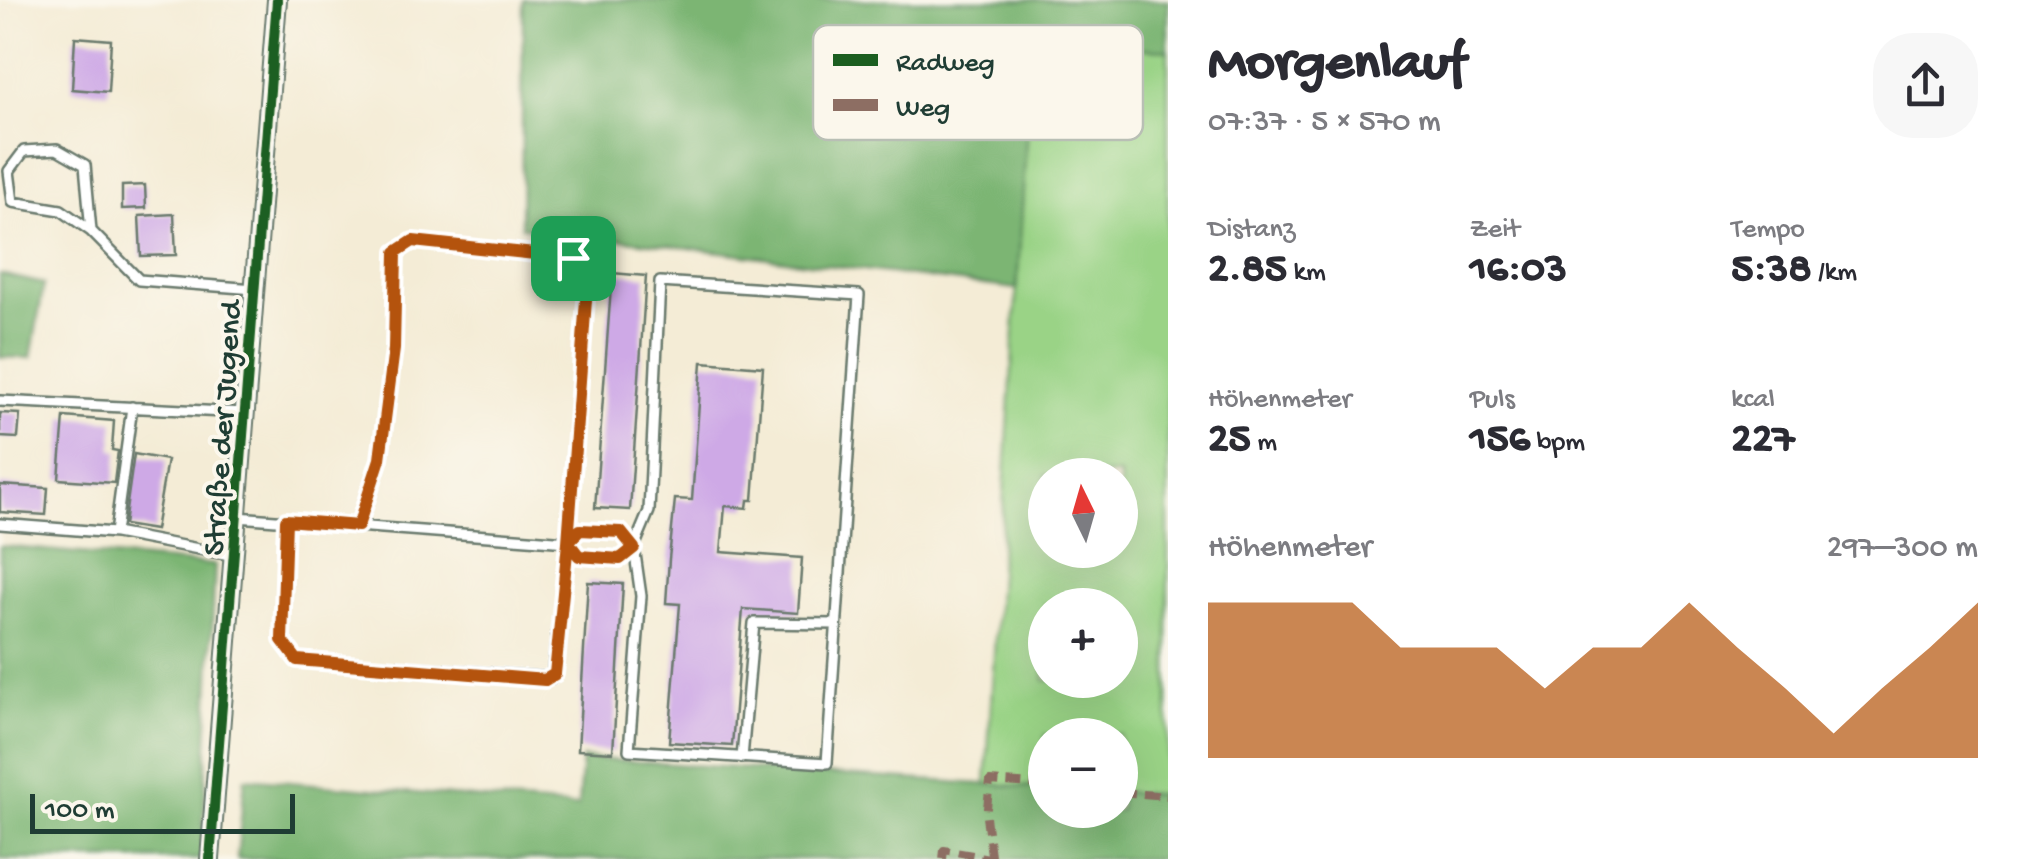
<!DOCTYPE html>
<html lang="de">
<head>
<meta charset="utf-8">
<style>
  body { margin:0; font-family:"Gochi Hand",sans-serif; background:#f7f7f7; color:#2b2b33; height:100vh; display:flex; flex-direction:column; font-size:38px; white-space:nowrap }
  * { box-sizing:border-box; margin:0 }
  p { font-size:32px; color:#7c7c81 }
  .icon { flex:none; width:55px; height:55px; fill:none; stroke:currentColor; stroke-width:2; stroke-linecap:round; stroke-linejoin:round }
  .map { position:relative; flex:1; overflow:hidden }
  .drawer { display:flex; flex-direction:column; background:#fff; width:850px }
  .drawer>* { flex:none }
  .needle { width:65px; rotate:355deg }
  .buttons { position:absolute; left:1028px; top:458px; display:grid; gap:20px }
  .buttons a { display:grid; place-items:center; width:110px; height:110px; border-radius:50%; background:#fff; box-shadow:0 10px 40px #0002; font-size:50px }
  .scale { position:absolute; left:30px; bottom:25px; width:265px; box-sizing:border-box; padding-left:10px; border:5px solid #1f3d34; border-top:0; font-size:28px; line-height:35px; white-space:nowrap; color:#1f3d34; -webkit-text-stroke:8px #fbf7ec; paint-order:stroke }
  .pin { position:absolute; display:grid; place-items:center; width:85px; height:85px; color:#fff; margin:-42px; border-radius:20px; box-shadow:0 5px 15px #0006 }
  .round { display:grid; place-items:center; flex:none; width:105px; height:105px; border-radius:40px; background:#f7f7f7 }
  .overview { display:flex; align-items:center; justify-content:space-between; height:170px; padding:0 40px }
  h1 { font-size:55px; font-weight:700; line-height:75px }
  .figures { display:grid; grid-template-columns:repeat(3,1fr); gap:15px; height:170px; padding:10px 40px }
  .figures div { display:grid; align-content:center }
  .figures b { font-size:42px; font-weight:700 }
  .figures small { font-size:28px; font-weight:400 }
  .figures p { font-size:28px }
  .chart { height:280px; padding:20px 40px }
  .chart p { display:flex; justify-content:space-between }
  .chart svg { width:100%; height:180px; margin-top:10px; fill:#b45309; opacity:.7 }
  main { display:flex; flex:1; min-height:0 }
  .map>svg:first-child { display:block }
  .green { fill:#9ad386; stroke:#5c885d; stroke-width:2.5; fill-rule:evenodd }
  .forest { fill:#7bb573; stroke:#4d7954; stroke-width:2.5 }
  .building { fill:#cea9e6 }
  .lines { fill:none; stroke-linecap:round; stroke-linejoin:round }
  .lane-casing { stroke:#6a7a6d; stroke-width:14 }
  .street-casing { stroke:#6a7a6d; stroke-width:22 }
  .lane { stroke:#fff; stroke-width:9 }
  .street { stroke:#fff; stroke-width:18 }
  .quiet { stroke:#8d6e63; stroke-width:8; stroke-dasharray:15 8; stroke-linecap:butt }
  .cycleway-casing { stroke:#fbf7ec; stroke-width:16 }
  .cycleway { stroke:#1b5e20; stroke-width:10 }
  .route-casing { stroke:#fff; stroke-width:20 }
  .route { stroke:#b45309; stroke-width:12 }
  .labels { text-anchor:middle; stroke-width:8; stroke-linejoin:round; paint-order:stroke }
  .street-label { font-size:32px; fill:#1f3d34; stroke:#fbf7ec }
  .key { fill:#fbf7ec; stroke:#b9bfb5; stroke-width:2.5 }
  .key-label { font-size:28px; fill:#1f3d34 }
</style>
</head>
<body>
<main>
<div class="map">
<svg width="1168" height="859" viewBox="0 0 1168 859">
  <rect width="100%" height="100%" fill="#fbf7ec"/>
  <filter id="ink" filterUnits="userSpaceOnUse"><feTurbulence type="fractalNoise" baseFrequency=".01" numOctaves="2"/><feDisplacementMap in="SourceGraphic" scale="20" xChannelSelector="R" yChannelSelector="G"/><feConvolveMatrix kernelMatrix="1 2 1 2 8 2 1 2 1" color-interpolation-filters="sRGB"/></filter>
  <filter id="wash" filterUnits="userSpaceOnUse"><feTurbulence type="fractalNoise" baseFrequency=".0048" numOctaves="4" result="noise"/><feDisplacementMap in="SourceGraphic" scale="40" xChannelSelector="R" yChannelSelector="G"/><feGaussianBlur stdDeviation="2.25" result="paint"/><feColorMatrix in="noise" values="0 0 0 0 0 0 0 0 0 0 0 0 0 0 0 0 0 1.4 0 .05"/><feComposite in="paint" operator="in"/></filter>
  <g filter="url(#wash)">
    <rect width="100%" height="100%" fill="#f4ecd6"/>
    <path class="green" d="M1032 41 1168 50V795L1120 792V735H1045V788L986 784ZM1045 475H1120V550H1045ZM1045 605H1120V680H1045Z"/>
    <path class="forest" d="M523 0H1168V50L1032 42 1017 289 521 227Z
      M0 274 44 284 31 358 0 357Z
      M0 546 215 565 202 859H0Z
      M582 758 1045 788V810H1120V792L1168 795V859H237L245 778 578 807Z"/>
    <g id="blocks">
      <path class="building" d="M75 37 111 40 108 92 72 89Z
        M145 185 146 208 122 209V186Z
        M174 214 176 255 141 256 139 216Z
        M612 273 646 276 630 510 595 508Z
        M702 362 763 367 753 500H748L747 508 725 506 721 552 802 558 798 613 743 609 732 746 669 742 680 604 666 603 669 559 675 499 692 500Z
        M0 413 20 414 18 438 0 437Z
        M64 417 114 421 112 450 118 451 114 483 59 479Z
        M134 454 167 460 155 530 124 525Z
        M0 485 48 488 46 515 0 512Z
        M588 582 623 584 613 752 578 750Z"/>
    </g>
  </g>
  <g filter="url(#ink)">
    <use href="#blocks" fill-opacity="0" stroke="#6a7a6d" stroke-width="2.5"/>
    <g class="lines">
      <defs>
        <path id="lane" d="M91 231 61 210 13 202 9 171 24 151 57 149 85 165 91 231 139 280 255 289
          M660 282 859 295 827 763 629 750 641 596 634 547 649 511Z
          M0 401 245 413
          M237 517 568 542 579 556 620 559 634 547 621 532 580 530 568 542
          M286 521 282 640 297 659 552 678 568 542 588 273 573 258 413 241 396 252 393 349 381 459 358 526
          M0 524 115 533 235 556
          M115 533 132 407
          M742 758 754 623 836 624"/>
        <path id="street" d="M210 859 277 0"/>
      </defs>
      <use href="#lane" class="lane-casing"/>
      <use href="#street" class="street-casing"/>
      <use href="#lane" class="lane"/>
      <use href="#street" class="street"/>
      <path class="quiet" d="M1120 792 1168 796
        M991 855 986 817 990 781 1045 785
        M943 859 944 850 995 859"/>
      <defs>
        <path id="cycleway" d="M210 859 277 0"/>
      </defs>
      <use href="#cycleway" class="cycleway-casing"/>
      <use href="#cycleway" class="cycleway"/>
    </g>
  </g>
  <g class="lines" filter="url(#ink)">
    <defs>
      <path id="route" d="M573 258 413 241 396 252 394 349 380 459 358 526 286 520 282 640 297 660 545 680 555 674 568 542 579 556 620 559 634 548 621 532 580 530 568 542 588 273 573 258"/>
    </defs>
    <use href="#route" class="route-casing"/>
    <use href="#route" class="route"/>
  </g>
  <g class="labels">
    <g class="street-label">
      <text transform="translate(220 428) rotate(-86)" y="11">Straße der Jugend</text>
    </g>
  </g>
  <rect x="813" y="25" width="330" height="115" rx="15" class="key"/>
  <rect x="833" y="54" width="45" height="12" fill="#1b5e20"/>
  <rect x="833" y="99" width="45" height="12" fill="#8d6e63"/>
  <g class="key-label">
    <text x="896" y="70">Radweg</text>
    <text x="896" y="115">Weg</text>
  </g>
</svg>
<div class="buttons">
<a><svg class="needle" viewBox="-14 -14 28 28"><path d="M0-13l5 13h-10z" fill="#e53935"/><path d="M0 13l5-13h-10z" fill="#7c7c81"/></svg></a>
<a>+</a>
<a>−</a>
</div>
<div class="scale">100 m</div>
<div class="pin" style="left:573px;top:258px;background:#1e9e55"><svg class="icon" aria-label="arrive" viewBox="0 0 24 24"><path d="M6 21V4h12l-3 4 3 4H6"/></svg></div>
</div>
<section class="drawer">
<div class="overview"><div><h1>Morgenlauf</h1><p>07:37 · 5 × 570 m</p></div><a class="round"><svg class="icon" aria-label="share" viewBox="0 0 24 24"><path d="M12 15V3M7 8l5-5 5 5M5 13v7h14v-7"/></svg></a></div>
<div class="figures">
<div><p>Distanz</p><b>2.85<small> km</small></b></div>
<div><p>Zeit</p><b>16:03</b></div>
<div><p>Tempo</p><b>5:38<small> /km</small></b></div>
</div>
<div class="figures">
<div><p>Höhenmeter</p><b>25<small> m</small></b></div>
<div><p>Puls</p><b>156<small> bpm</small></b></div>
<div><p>kcal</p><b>227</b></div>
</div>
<div class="chart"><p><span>Höhenmeter</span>297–300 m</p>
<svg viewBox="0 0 160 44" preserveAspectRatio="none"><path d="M0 44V6L10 6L20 6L30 6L40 17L50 17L60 17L70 27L80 17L90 17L100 6L110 17L120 27L130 38L140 27L150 17L160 6V44z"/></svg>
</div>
</section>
</main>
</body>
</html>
